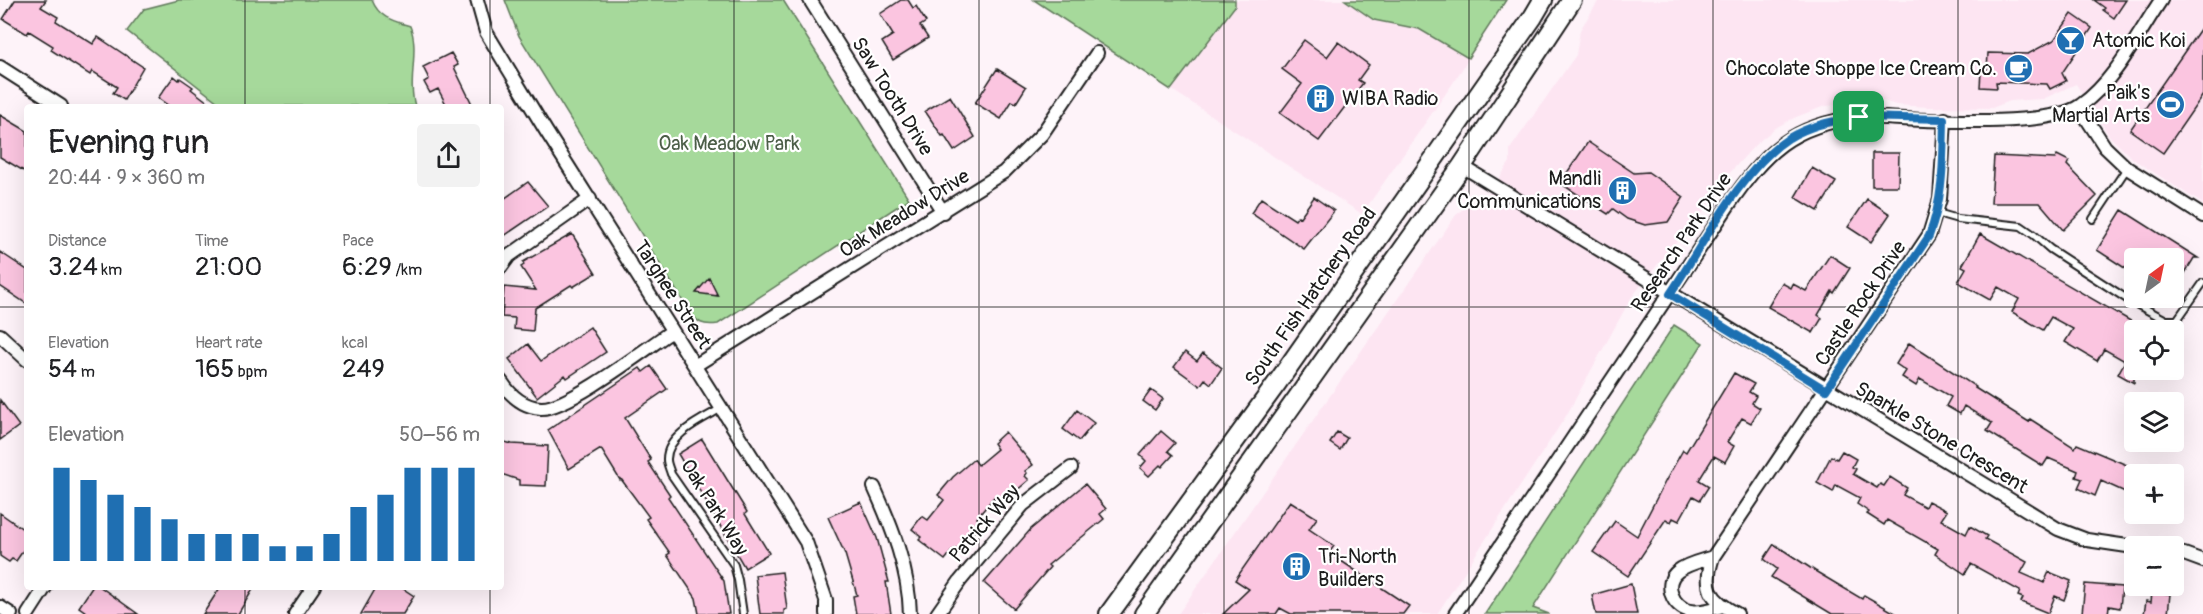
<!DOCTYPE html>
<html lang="en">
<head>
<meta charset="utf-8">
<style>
  body { margin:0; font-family:Pangolin,sans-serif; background:#f2f2f2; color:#202124; height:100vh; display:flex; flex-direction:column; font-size:22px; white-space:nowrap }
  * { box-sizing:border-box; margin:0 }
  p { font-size:20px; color:#757577 }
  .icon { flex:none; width:33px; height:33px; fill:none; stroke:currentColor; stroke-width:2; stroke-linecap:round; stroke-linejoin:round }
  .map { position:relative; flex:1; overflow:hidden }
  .side { position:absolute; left:24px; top:104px; width:480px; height:486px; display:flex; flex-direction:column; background:#fff; border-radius:6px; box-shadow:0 6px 24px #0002 }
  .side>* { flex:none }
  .needle { width:39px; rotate:33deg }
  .buttons { position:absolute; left:2124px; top:248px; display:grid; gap:12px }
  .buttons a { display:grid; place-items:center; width:60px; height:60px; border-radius:6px; background:#fff; box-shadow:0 6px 24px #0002; font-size:30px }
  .pin { position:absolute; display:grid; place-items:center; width:51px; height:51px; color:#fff; margin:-26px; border-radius:12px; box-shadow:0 3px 9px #0006 }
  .round { display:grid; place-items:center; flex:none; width:63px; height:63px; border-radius:6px; background:#f2f2f2 }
  .headline { display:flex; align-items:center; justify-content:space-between; height:102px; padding:0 24px }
  h1 { font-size:33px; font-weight:600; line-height:45px }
  .figures { display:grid; grid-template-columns:repeat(3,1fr); gap:9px; height:102px; padding:6px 24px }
  .figures div { display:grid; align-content:center }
  .figures b { font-size:26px; font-weight:600 }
  .figures small { font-size:16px; font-weight:400 }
  .figures p { font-size:16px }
  .chart { height:168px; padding:12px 24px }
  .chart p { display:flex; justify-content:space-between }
  .chart svg { width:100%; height:108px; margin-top:6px; stroke:#1f6fb2; stroke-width:6 }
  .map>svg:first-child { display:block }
  .built { fill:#fde5f2 }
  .green { fill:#a6d99b; stroke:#617a5c; stroke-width:1.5 }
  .building { fill:#fbc5e0; stroke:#1c1c1c; stroke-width:1.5 }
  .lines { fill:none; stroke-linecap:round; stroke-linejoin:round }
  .lane-casing { stroke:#1c1c1c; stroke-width:10 }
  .street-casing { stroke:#1c1c1c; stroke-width:16 }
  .secondary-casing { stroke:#1c1c1c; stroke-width:22 }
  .lane { stroke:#fff; stroke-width:6 }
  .street { stroke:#fff; stroke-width:12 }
  .secondary { stroke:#fff; stroke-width:18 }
  .route-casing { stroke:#fff; stroke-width:12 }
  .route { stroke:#1f6fb2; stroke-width:8 }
  .grid { fill:none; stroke:#1c1c1c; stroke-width:1.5; stroke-opacity:0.55 }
  .labels { text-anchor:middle; stroke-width:4.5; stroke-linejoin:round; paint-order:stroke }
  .poi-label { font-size:20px; fill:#1c1c1c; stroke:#fff; text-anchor:start }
  .street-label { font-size:20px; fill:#1c1c1c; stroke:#fff }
  .park-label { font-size:20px; fill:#4c5e48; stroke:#fff }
</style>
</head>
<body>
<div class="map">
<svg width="2203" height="614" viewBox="0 0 2203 614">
  <rect width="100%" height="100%" fill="#fef3f9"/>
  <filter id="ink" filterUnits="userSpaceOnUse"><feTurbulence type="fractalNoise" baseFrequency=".0167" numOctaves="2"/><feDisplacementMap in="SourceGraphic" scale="12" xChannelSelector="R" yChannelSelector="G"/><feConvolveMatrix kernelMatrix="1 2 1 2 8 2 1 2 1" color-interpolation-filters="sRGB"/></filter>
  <g filter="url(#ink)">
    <path class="built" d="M1034 0H1507L1453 83 1362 214Z
      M1599 0H2203V204L2133 159 2110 137 2076 84 2043 99 2010 101 1992 108 1929 107 1896 105 1884 101 1825 106 1796 117 1775 128 1755 145 1727 176 1706 209 1661 260 1631 298 1566 416 1437 614H1178L1456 215 1464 208 1472 204 1481 206 1510 162V149L1576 55 1580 30Z"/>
    <path class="green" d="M179 0H372C379 18 393 21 410 26 420 50 407 80 415 106H223L127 31 144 9Z
      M505 0H783L909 199 718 324C702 326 698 323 689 311L519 36Z
      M1034 0H1235V6L1171 90Z
      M1345 0H1506L1468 58 1419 29 1374 20Z
      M1674 325 1703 343 1533 608 1549 614H1485Z"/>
    <path class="building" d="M15 0H46L41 7 58 17 56 21 93 44 98 37 143 67 124 100 113 93 117 87 92 71 90 75 51 50 53 46 29 31 27 34 3 19Z
      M901 0H908L913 8 916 6 926 22 920 26 928 38 893 60 882 42 893 35 880 14Z
      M2094 0H2126L2114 18 2103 10 2105 8Z
      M2072 14 2092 28 2062 73 2066 81 2050 89 2047 84 1996 82 1997 88 1980 87 1981 71H1987L1988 53 2028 54 2054 40Z
      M2203 25V95L2163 153 2130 130Z
      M1304 40 1327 57 1338 42 1369 65 1358 80 1363 83 1319 141 1280 113 1302 84 1282 69Z
      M451 53 458 65 454 67 473 106H447L438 89 430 93 424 82 429 79 423 67Z
      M997 69 1026 87 1016 103 1012 101 1001 119 975 103Z
      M174 76 179 80 180 78 193 87 191 89 213 106H169L158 98Z
      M950 96 975 137 954 151 944 135 942 136 925 111Z
      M0 115 27 131V173L0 157Z
      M1588 142 1634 173 1648 172 1684 197 1668 222 1645 225 1627 219 1613 209 1608 214 1560 183Z
      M1872 153H1899L1898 186H1872Z
      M2057 155 2069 161 2067 165 2097 196 2063 230 2040 203H1991L1994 156 2055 159Z
      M1812 168 1836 182 1818 211 1795 197Z
      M528 182 548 206 501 238V201Z
      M1314 197 1334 211 1304 249 1251 213 1261 198 1295 220 1298 216 1300 217Z
      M1867 199 1890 214 1871 242 1848 227Z
      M2122 210 2198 258H2194L2174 291V258H2134V274L2097 250Z
      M572 234 596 273 573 287 571 285 535 308 533 331 514 329 515 318 502 317 504 287 536 290 521 267 524 265 523 262Z
      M1980 234 2134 323V383L2118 374 2125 361 2104 349 2097 361 2065 342 2073 329 2051 317 2043 330 2012 312 2019 299 1998 287 1990 300 1958 282 1966 268 1962 266Z
      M0 252 27 270V304L0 286Z
      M1830 255 1850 268 1834 293 1832 291 1818 315 1822 318 1813 333 1768 307 1782 283 1791 288 1793 284 1806 291Z
      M709 278 718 296 696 293Z
      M590 327 606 352 567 378 565 375 537 397 509 359 528 344 541 361Z
      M1909 343 1976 387 1975 388 2029 422 2030 419 2075 448 2077 444 2134 468V496L2101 481 2095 496 2078 488 2082 479 2076 477 2078 471 2048 458 2043 466 1987 431 1992 423 1964 406 1960 414 1946 406 1951 397 1920 379 1916 386 1902 377 1906 371 1896 364Z
      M1185 352 1197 361 1203 353 1222 368 1211 384 1205 379 1200 386 1174 367Z
      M651 366 667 389 625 418 651 460 648 462 670 495 668 497 724 581 729 614H699L696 598 667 555 670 553 646 519 649 517 621 479 620 480 601 449 569 469 548 430 640 368 643 372Z
      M1734 373 1754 384 1749 392 1756 396 1752 403 1760 408 1751 423 1742 418 1727 442 1734 446 1725 462 1714 456 1699 480 1709 486 1700 500 1693 496 1679 521 1673 518 1671 522 1666 519 1628 576 1593 552 1615 521 1637 536 1666 480 1683 450 1686 452Z
      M1151 390 1163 399 1155 410 1143 401Z
      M0 400 19 426 0 440Z
      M1077 410 1094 423 1079 441 1063 429Z
      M1161 431 1175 443 1168 451 1173 455 1162 467 1160 465 1149 476 1140 468 1146 461 1140 455Z
      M1005 432 1033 465 1025 471 1027 473 1025 476 1029 480 1003 502 1000 499 997 501 994 497 977 518 979 520 976 523 979 525 959 552 956 549 953 550 945 560 919 540 922 537 912 529 922 516 928 520 944 500 938 495 953 477 974 459 978 465 997 449 993 443Z
      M1337 432 1347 438 1340 450 1330 443Z
      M702 439 747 512 745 514 769 553 745 568 678 454Z
      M501 441 512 444 548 446 546 486 519 485V480L501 474Z
      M1842 451 1856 459 1852 467 1856 469 1853 474 1877 488 1880 484 1884 486 1890 477 1907 488 1903 495 1925 507 1928 501 1947 511 1941 520 1966 534 1970 526 1987 536 1985 539 2027 562 2021 573 2044 583 2049 572 2071 581 2064 600 2055 596 2048 613 2021 602 2023 598 2018 596 2020 591 1971 564 1965 574 1935 554 1938 549 1887 520 1884 525 1867 514 1869 512 1857 504 1860 498 1836 485 1833 492 1817 483 1831 456 1837 459Z
      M1085 484 1106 509 1100 514 1104 519 1048 565 1050 567 1014 609 984 583 1031 529Z
      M1290 501 1317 518 1309 529 1334 546 1329 553 1409 606 1403 614H1291L1280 608 1276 614H1223L1249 589 1235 580Z
      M861 502 877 538 889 582H886L891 614H856L853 596 857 595 845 554 828 517Z
      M0 513 27 532V545L16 561 12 559 9 562 0 556Z
      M1774 544 1815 571 1862 599 1864 595 1897 614H1832L1771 577 1777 569 1764 559Z
      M782 572 787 609 784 610V614H760L755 575Z
      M1631 584 1637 614H1596L1592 595Z
      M2085 584 2122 587 2120 608 2109 606 2108 614 2082 613Z
      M93 586H99L138 614H89L79 607Z
      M221 586H255L238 614H203Z
      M377 586H399L414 596 403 614H361Z
      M2152 592 2170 594 2168 614H2144L2146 601 2151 602Z"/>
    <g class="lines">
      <defs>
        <path id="lane" d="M1937 213 1958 219 2021 226 2034 235 2050 249 2127 299 2166 320H2177L2203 283
          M2093 219 2127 168
          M722 408C703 419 666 435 667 460 667 464 670 470 671 474L734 565 738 580 743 614"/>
        <path id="street" d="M477 0 486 32 546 131 806 542 826 600V614
          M810 0 943 212
          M0 67 61 106
          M2079 107 2105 147 2127 168 2203 216
          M1462 166 2058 529 2087 540 2134 547
          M501 267 509 256 590 199
          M0 335 27 360
          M696 365 1004 172 1042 134 1097 53
          M501 381C510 395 523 407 541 408 568 409 647 348 672 331
          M874 487C892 527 909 569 910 614
          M2174 552 2184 554 2203 561
          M1713 557C1702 561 1688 563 1678 571 1662 583 1673 608 1690 611 1701 613 1712 609 1723 606
          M0 607 11 614
          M28 614 46 586
          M295 614 314 586
          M937 614 960 581 1023 505 1071 468
          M1455 614 1728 206C1765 152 1791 125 1859 117 1906 118 2046 131 2081 105 2115 81 2138 34 2161 0
          M1737 614C1709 599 1703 587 1713 557L1929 235 1940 199 1945 119"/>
        <path id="secondary" d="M1109 614 1277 383 1533 17 1543 0
          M1144 614 1462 166 1572 0"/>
      </defs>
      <use href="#lane" class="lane-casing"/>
      <use href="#street" class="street-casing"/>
      <use href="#secondary" class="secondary-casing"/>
      <use href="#lane" class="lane"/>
      <use href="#street" class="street"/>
      <use href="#secondary" class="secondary"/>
    </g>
  </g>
  <g class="lines" filter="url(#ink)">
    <defs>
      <path id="route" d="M1859 117 1944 119C1943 161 1944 196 1929 236L1826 390 1670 294C1703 245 1740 170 1789 138 1810 125 1834 120 1859 117Z"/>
    </defs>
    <use href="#route" class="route-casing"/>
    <use href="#route" class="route"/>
  </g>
  <path class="grid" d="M245 0V106M490 0V106M734 0V614M979 0V614M1224 0V614M1469 0V614M1713 0V614M1958 0V614M0 307H27M501 307H2203M245 586V614M490 586V614"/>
  <defs>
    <symbol id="bar-disc" viewBox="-11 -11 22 22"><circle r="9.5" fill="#1f6fb2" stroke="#fff"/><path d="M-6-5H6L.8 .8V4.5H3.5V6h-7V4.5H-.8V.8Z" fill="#fff"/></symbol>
    <symbol id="cafe-disc" viewBox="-11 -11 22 22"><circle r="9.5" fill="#1f6fb2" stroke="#fff"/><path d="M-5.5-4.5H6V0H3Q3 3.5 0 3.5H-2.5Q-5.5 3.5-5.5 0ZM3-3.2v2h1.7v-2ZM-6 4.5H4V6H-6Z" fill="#fff"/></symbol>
    <symbol id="building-disc" viewBox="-11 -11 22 22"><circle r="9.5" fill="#1f6fb2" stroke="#fff"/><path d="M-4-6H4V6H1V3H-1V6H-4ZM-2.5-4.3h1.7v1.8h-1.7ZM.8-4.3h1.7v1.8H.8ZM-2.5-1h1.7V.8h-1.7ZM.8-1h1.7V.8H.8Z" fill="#fff"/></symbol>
    <symbol id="stadium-disc" viewBox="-11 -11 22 22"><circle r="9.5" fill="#1f6fb2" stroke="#fff"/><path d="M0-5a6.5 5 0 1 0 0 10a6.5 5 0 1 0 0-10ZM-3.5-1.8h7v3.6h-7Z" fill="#fff"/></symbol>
  </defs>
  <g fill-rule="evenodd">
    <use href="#bar-disc" x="2054" y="24" width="33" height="33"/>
    <use href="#cafe-disc" x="2002" y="52" width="33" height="33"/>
    <use href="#building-disc" x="1304" y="82" width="33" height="33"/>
    <use href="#stadium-disc" x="2154" y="88" width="33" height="33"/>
    <use href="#building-disc" x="1606" y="174" width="33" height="33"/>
    <use href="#building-disc" x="1280" y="550" width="33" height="33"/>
  </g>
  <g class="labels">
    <g class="poi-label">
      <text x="2092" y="47">Atomic Koi</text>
      <text x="1997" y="75" text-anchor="end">Chocolate Shoppe Ice Cream Co.</text>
      <text x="2150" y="99" text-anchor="end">Paik's<tspan x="2150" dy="23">Martial Arts</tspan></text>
      <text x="1342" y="105">WIBA Radio</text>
      <text x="1601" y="185" text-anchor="end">Mandli<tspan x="1601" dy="23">Communications</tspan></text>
      <text x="1318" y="563">Tri-North<tspan x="1318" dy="23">Builders</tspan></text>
    </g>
    <g class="street-label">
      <text transform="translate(893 96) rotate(58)" y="7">Saw Tooth Drive</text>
      <text transform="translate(904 213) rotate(-32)" y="7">Oak Meadow Drive</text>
      <text transform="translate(1681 242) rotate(-56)" y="7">Research Park Drive</text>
      <text transform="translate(673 294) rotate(57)" y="7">Targhee Street</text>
      <text transform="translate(1310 296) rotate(-55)" y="7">South Fish Hatchery Road</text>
      <text transform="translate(1860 303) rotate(-56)" y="7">Castle Rock Drive</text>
      <text transform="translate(1942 437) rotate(31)" y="7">Sparkle Stone Crescent</text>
      <text transform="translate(715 507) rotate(58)" y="7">Oak Park Way</text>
      <text transform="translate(984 523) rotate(-49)" y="7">Patrick Way</text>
    </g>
    <g class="park-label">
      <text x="729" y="150">Oak Meadow Park</text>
    </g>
  </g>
</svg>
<div class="buttons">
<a><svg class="needle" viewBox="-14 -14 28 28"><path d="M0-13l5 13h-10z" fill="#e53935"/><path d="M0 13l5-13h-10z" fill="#757577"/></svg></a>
<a><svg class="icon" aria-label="locate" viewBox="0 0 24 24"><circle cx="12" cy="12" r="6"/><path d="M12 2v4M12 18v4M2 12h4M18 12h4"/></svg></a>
<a><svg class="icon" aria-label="layers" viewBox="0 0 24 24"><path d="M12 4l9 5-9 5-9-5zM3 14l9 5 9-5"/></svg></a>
<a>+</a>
<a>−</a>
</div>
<div class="pin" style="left:1859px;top:117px;background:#1e9e55"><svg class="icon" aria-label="arrive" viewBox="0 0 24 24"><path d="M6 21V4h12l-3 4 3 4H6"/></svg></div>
<section class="side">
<div class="headline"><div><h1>Evening run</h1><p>20:44 · 9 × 360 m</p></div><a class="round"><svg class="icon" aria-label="share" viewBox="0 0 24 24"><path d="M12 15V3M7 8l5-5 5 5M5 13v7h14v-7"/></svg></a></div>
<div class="figures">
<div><p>Distance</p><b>3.24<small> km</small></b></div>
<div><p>Time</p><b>21:00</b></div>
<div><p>Pace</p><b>6:29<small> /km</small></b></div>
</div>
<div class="figures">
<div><p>Elevation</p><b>54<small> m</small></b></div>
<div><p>Heart rate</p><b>165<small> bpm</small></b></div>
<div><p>kcal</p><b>249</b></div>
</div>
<div class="chart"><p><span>Elevation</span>50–56 m</p>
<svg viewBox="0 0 160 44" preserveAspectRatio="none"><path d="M5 44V6M15 44V11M25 44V17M35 44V22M45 44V27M55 44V33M65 44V33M75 44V33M85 44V38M95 44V38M105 44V33M115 44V22M125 44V17M135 44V6M145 44V6M155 44V6"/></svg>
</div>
</section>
</div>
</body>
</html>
